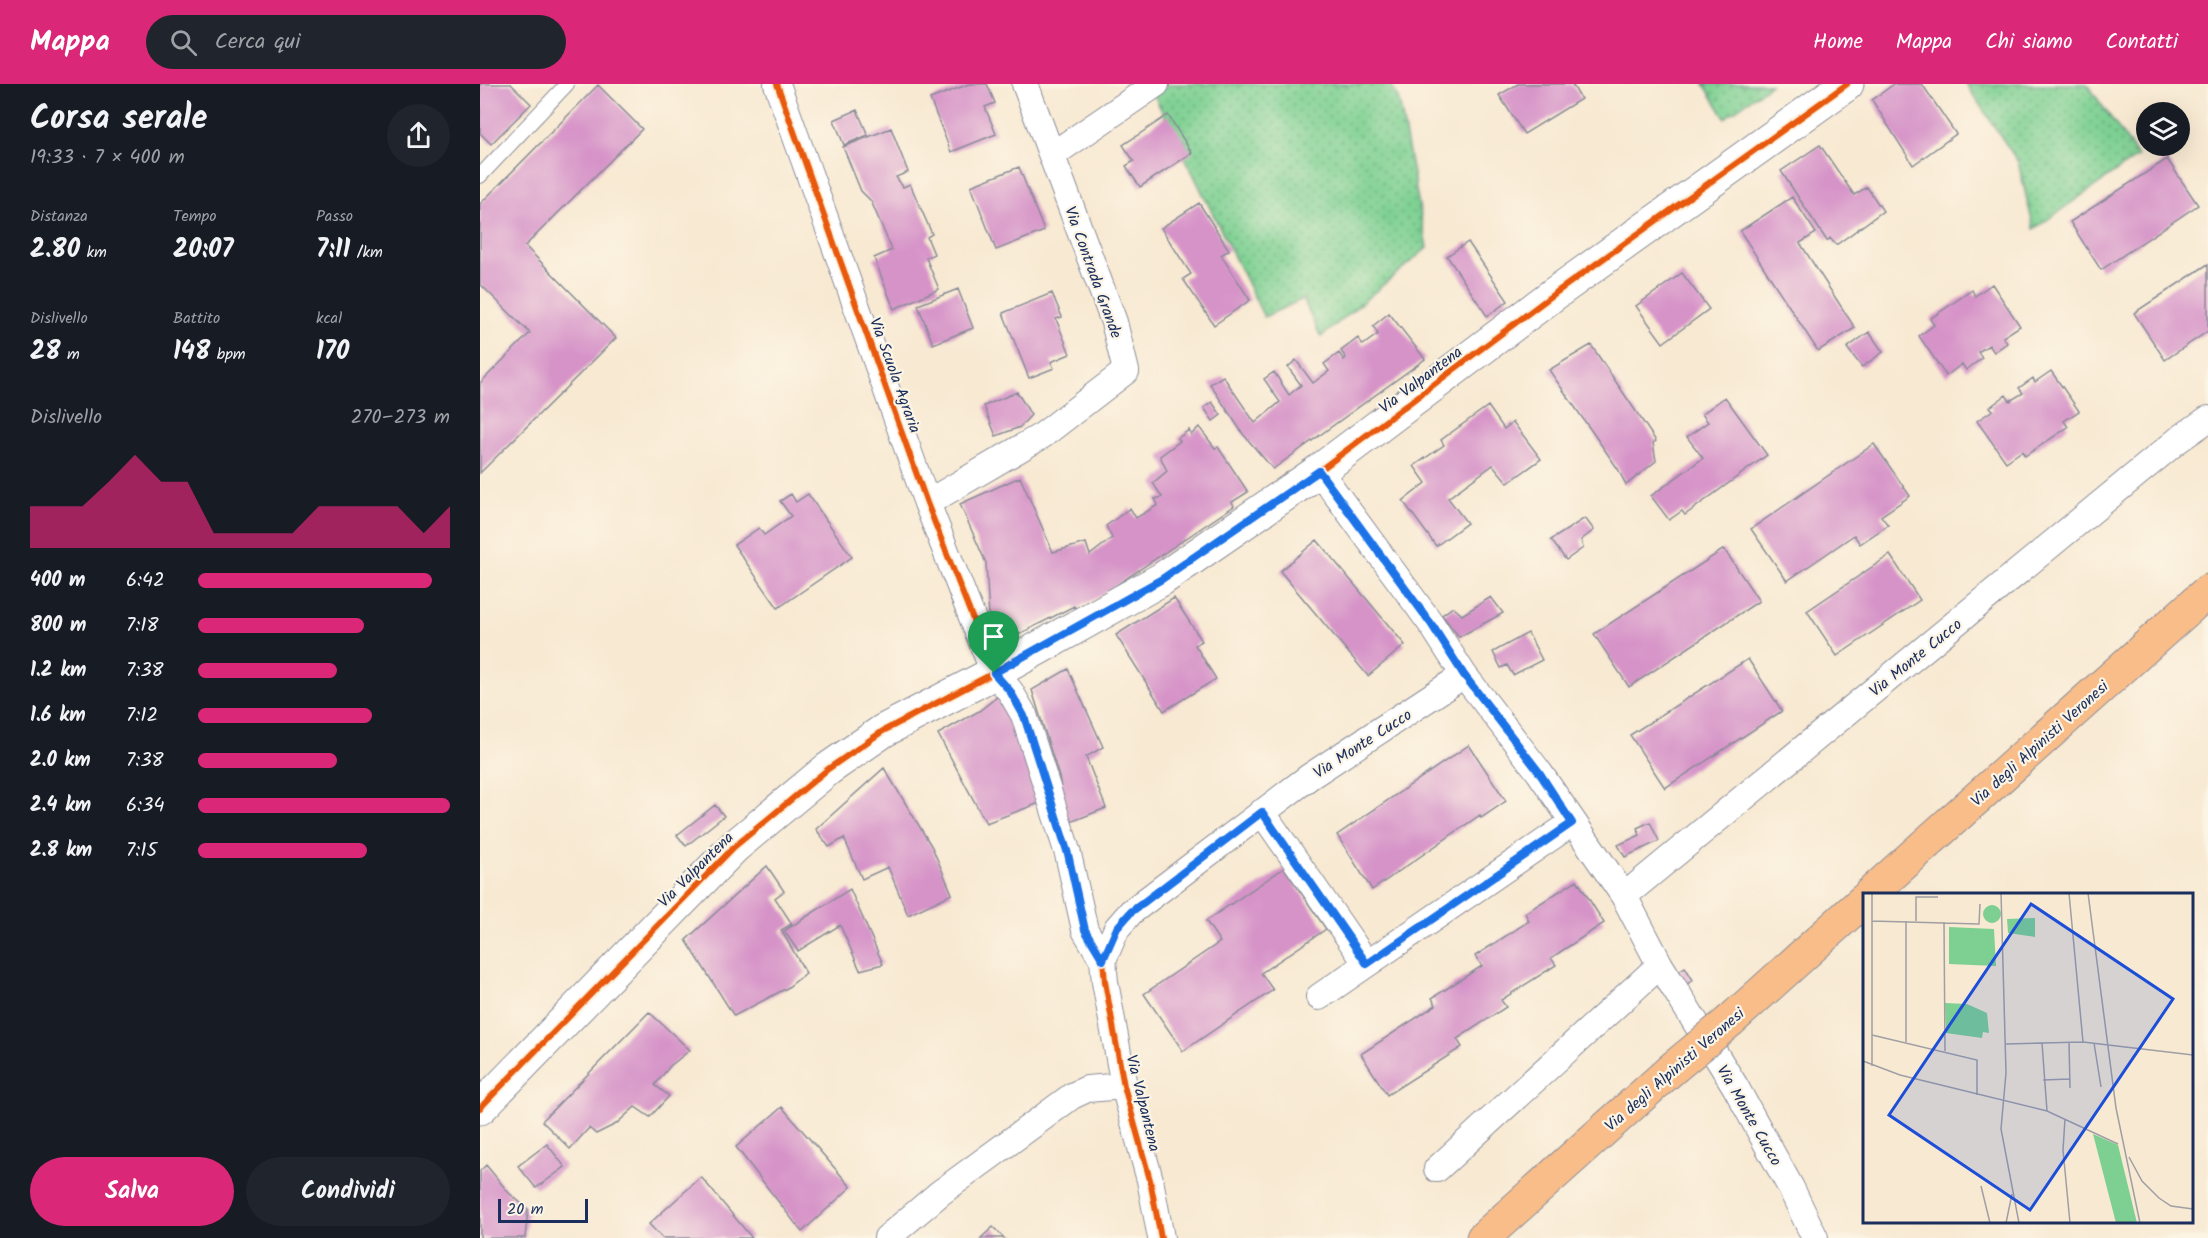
<!DOCTYPE html>
<html lang="it">
<head>
<meta charset="utf-8">
<style>
  body { margin:0; font-family:Kalam,sans-serif; background:#20242c; color:#f1f3f6; height:100vh; display:flex; flex-direction:column; font-size:22px; white-space:nowrap }
  * { box-sizing:border-box; margin:0 }
  p { font-size:20px; color:#9ea1a6 }
  .icon { flex:none; width:33px; height:33px; fill:none; stroke:currentColor; stroke-width:2; stroke-linecap:round; stroke-linejoin:round }
  .map { position:relative; flex:1; overflow:hidden }
  .side { display:flex; flex-direction:column; background:#171b24; width:480px }
  .side>* { flex:none }
  .tools { position:absolute; left:1656px; top:18px; display:grid; gap:12px }
  .tools a { display:grid; place-items:center; width:54px; height:54px; border-radius:50%; background:#171b24; box-shadow:0 6px 24px #0002; font-size:30px }
  .scale { position:absolute; left:18px; bottom:15px; width:90px; box-sizing:border-box; padding-left:6px; border:3px solid #1b2f5e; border-top:0; font-size:16px; line-height:21px; white-space:nowrap; color:#1b2f5e; -webkit-text-stroke:4px #fcf5e5; paint-order:stroke }
  .pin { position:absolute; display:grid; place-items:center; width:51px; height:51px; color:#fff; margin:-62px -26px; border-radius:50% 50% 50% 0; rotate:-45deg; box-shadow:0 0 6px #0007 }
  .pin .icon { rotate:45deg }
  .round { display:grid; place-items:center; flex:none; width:63px; height:63px; border-radius:32px; background:#20242c }
  .head { display:flex; align-items:center; justify-content:space-between; height:102px; padding:0 30px }
  h1 { font-size:33px; font-weight:800; line-height:45px }
  .stats { display:grid; grid-template-columns:repeat(3,1fr); gap:9px; height:102px; padding:6px 30px }
  .stats div { display:grid; align-content:center }
  .stats b { font-size:26px; font-weight:800 }
  .stats small { font-size:16px; font-weight:400 }
  .stats p { font-size:16px }
  .chart { height:168px; padding:12px 30px }
  .chart p { display:flex; justify-content:space-between }
  .chart svg { width:100%; height:108px; margin-top:6px; fill:#db2777; opacity:.7 }
  .cta { display:flex; gap:12px; margin-top:auto; padding:12px 30px }
  .cta a { flex:1; height:69px; border-radius:36px; background:#db2777; color:#fff; font-size:24px; font-weight:800; line-height:69px; text-align:center }
  .cta a+a { background:#20242c; color:#f1f3f6 }
  ul { padding:0 30px; list-style:none; font-size:20px }
  li { display:grid; grid-template-columns:96px 72px 1fr; align-items:center; height:45px }
  li i { height:15px; border-radius:8px; background:#db2777 }
  header { display:flex; align-items:center; gap:36px; box-sizing:border-box; height:84px; padding:0 30px; background:#db2777; color:#fff }
  header strong { font-size:28px }
  nav { display:flex; gap:33px; margin-inline-start:auto; font-size:21px }
  .search { width:420px; height:54px; background:#20242c; display:flex; align-items:center; gap:15px; box-sizing:border-box; padding:0 21px; border-radius:33px; color:#9ea1a6; font-size:22px }
  main { display:flex; flex:1; min-height:0 }
  .map>svg:first-child { display:block }
  .park { fill:url(#park-dots); stroke:#4c8078; stroke-width:1.5 }
  .building { fill:#d693c8 }
  .lines { fill:none; stroke-linecap:round; stroke-linejoin:round }
  .service-casing { stroke:#8a8c98; stroke-width:16 }
  .minor-casing { stroke:#8a8c98; stroke-width:28 }
  .tertiary-casing { stroke:#8a8c98; stroke-width:35 }
  .trunk-casing { stroke:#8a8c98; stroke-width:35 }
  .service { stroke:#fff; stroke-width:14 }
  .minor { stroke:#fff; stroke-width:26 }
  .tertiary { stroke:#fff; stroke-width:33 }
  .trunk { stroke:#f9bd89; stroke-width:33 }
  .trunk-bridge-casing { stroke:#8a8c98; stroke-width:35; stroke-linecap:butt }
  .trunk-bridge { stroke:#f9bd89; stroke-width:33 }
  .cycleway-casing { stroke:#fcf5e5; stroke-width:10 }
  .cycleway { stroke:#e8590c; stroke-width:6 }
  .route-casing { stroke:#fff; stroke-width:12 }
  .route { stroke:#1a73e8; stroke-width:8 }
  .labels { text-anchor:middle; stroke-width:4.5; stroke-linejoin:round; paint-order:stroke }
  .street-label { font-size:16px; fill:#1b2f5e; stroke:#fcf5e5 }
  .inset-road { fill:none; stroke:#a09fa4; stroke-width:1.5 }
  .view { fill:#1d4ed8; fill-opacity:0.15; stroke:#1d4ed8; stroke-width:3 }
  .inset-edge { fill:none; stroke:#1b2f5e; stroke-width:3 }
</style>
</head>
<body>
<header>
<strong>Mappa</strong>
<div class="search"><svg class="icon" aria-label="search" viewBox="0 0 24 24"><circle cx="10" cy="10" r="6"/><path d="M15 15l6 6"/></svg>Cerca qui</div>
<nav><a>Home</a><a>Mappa</a><a>Chi siamo</a><a>Contatti</a></nav>
</header>
<main>
<section class="side">
<div class="head"><div><h1>Corsa serale</h1><p>19:33 · 7 × 400 m</p></div><a class="round"><svg class="icon" aria-label="share" viewBox="0 0 24 24"><path d="M12 15V3M7 8l5-5 5 5M5 13v7h14v-7"/></svg></a></div>
<div class="stats">
<div><p>Distanza</p><b>2.80<small> km</small></b></div>
<div><p>Tempo</p><b>20:07</b></div>
<div><p>Passo</p><b>7:11<small> /km</small></b></div>
</div>
<div class="stats">
<div><p>Dislivello</p><b>28<small> m</small></b></div>
<div><p>Battito</p><b>148<small> bpm</small></b></div>
<div><p>kcal</p><b>170</b></div>
</div>
<div class="chart"><p><span>Dislivello</span>270–273 m</p>
<svg viewBox="0 0 160 44" preserveAspectRatio="none"><path d="M0 44V27L10 27L20 27L30 17L40 6L50 17L60 17L70 38L80 38L90 38L100 38L110 27L120 27L130 27L140 27L150 38L160 27V44z"/></svg>
</div>
<ul>
<li><b>400 m</b>6:42<i style="width:93%"></i></li>
<li><b>800 m</b>7:18<i style="width:66%"></i></li>
<li><b>1.2 km</b>7:38<i style="width:55%"></i></li>
<li><b>1.6 km</b>7:12<i style="width:69%"></i></li>
<li><b>2.0 km</b>7:38<i style="width:55%"></i></li>
<li><b>2.4 km</b>6:34<i style="width:100%"></i></li>
<li><b>2.8 km</b>7:15<i style="width:67%"></i></li>
</ul>
<div class="cta"><a>Salva</a><a>Condividi</a></div>
</section>
<div class="map">
<svg width="1728" height="1154" viewBox="0 0 1728 1154">
  <defs>
    <pattern id="park-dots" width="8" height="8" patternUnits="userSpaceOnUse" patternTransform="scale(1.5)"><rect width="8" height="8" fill="#7dd092"/><path d="M2 2h.1M6 6h.1" fill="none" stroke="#66a97a" stroke-width="1.8" stroke-linecap="round"/></pattern>
  </defs>
  <rect width="100%" height="100%" fill="#fcf5e5"/>
  <filter id="ink" filterUnits="userSpaceOnUse"><feTurbulence type="fractalNoise" baseFrequency=".0167" numOctaves="2"/><feDisplacementMap in="SourceGraphic" scale="12" xChannelSelector="R" yChannelSelector="G"/><feConvolveMatrix kernelMatrix="1 2 1 2 8 2 1 2 1" color-interpolation-filters="sRGB"/></filter>
  <filter id="wash" filterUnits="userSpaceOnUse"><feTurbulence type="fractalNoise" baseFrequency=".008" numOctaves="4" result="noise"/><feDisplacementMap in="SourceGraphic" scale="24" xChannelSelector="R" yChannelSelector="G"/><feGaussianBlur stdDeviation="1.35" result="paint"/><feColorMatrix in="noise" values="0 0 0 0 0 0 0 0 0 0 0 0 0 0 0 0 0 1.4 0 .05"/><feComposite in="paint" operator="in"/></filter>
  <g filter="url(#wash)">
    <rect width="100%" height="100%" fill="#f8e9d2"/>
    <path class="park" d="M689 0H910L919 16 947 164 841 253 823 215 784 233 674 11Z
      M1224 0H1291L1245 34Z
      M1486 0H1607L1658 72 1554 145 1538 78Z"/>
    <g id="blocks">
      <path class="building" d="M0 0H31L51 20 11 60 0 49Z
        M489 0H507L515 19 505 23 516 50 471 68 450 15Z
        M1038 0H1092L1101 15 1044 50 1019 11Z
        M1414 0H1442L1476 50 1433 81 1392 16Z
        M118 1 162 45 45 162 136 254 0 389V299L50 249 0 200V120Z
        M377 26 388 51 364 61 354 36Z
        M688 31 712 69 660 103 646 82 654 77 643 61Z
        M411 44 428 88 416 93 423 103 430 100 452 150 447 153 454 170 446 174 459 205 414 225 394 174 412 166 391 117 381 107 363 63Z
        M1340 61 1374 111 1387 103 1403 127 1356 161 1350 154 1347 157 1301 87Z
        M1687 75 1718 121 1621 186 1590 138Z
        M539 83 564 147 516 166 491 102Z
        M1312 113 1336 149 1320 159 1375 244 1338 267 1260 147Z
        M719 119 749 166 741 171 770 216 734 241 703 195 711 190 681 144Z
        M988 158 1028 217 1007 232 967 172Z
        M1728 180V247L1685 276 1654 229Z
        M1202 189 1229 225 1183 259 1156 222Z
        M1512 200 1540 242 1523 253 1527 259 1514 268 1509 261 1498 268 1502 274 1486 286 1482 280 1466 292 1439 252 1454 241 1450 235 1492 206 1495 212Z
        M478 205 493 244 453 260 438 221Z
        M572 209 582 233 576 235 590 270 571 278 574 284 549 294 523 229Z
        M909 229 945 275 793 385 763 350 730 300 743 292 775 339 800 318 784 295 794 288 809 311 821 301 808 283 816 276 833 299 849 287 844 280 859 269 864 276 866 274 861 267 878 254 883 261 898 250 893 242Z
        M1389 248 1403 268 1382 283 1367 264Z
        M1111 261 1176 357 1173 359 1176 377 1146 401 1138 385 1069 286Z
        M1571 287 1599 327 1584 337 1588 343 1545 372 1542 367 1526 378 1497 337 1513 326 1510 323 1526 311 1530 317 1543 309 1539 304 1553 294 1555 298Z
        M537 308 551 331 540 343 516 352 504 322Z
        M1245 313 1287 371 1205 431 1202 427 1189 436 1171 412 1223 374 1207 353 1228 338 1222 330Z
        M732 318 741 331 733 337 724 324Z
        M1008 322 1024 345 1033 338 1061 375 1028 399 1013 381 968 414 987 439 956 462 923 417 946 399 934 382 964 361 961 356Z
        M719 343 735 364 738 363 768 408 752 418 754 422 620 512 596 525 594 522 522 559 509 534 506 479 480 420 540 393 573 468 606 459 610 471 632 454 626 442 650 424 656 434 678 421 675 415 682 413 673 399 687 387 680 372 700 357 698 354 709 346 711 351Z
        M1394 360 1430 412 1401 432 1408 441 1380 460 1374 451 1307 497 1271 445Z
        M311 410 316 418 328 410 372 473 298 524 254 461 279 444 284 451 311 432 300 417Z
        M1105 434 1114 446 1101 456 1103 464 1086 476 1071 456Z
        M837 456 925 561 888 592 800 487Z
        M1244 465 1279 517 1149 603 1114 550Z
        M1410 471 1440 516 1357 572 1327 527Z
        M1011 513 1023 529 979 553 962 531 973 523 982 531Z
        M694 514 722 557 715 561 736 595 684 627 636 551Z
        M1048 549 1062 576 1033 591 1027 581 1021 584 1013 568Z
        M1268 575 1302 627 1185 704 1150 651Z
        M588 585 623 663 606 673 626 724 588 739 579 693 552 606Z
        M522 609 565 717 506 739 458 650 499 627Z
        M989 661 1026 717 1001 734 1000 731 892 806 857 751Z
        M404 684 452 763 472 810 428 831 408 783 382 795 364 754 349 763 336 745Z
        M235 721 244 732 206 762 197 751Z
        M1170 738 1179 757 1145 773 1138 761 1160 751 1157 744Z
        M287 782 304 807 295 814 312 840 301 846 326 889 307 904 254 932 206 856Z
        M804 784 846 845 781 889 793 906 703 967 664 910 740 858 726 837Z
        M1097 796 1124 839 1071 874 1076 881 1021 916 1026 923 977 955 982 963 907 1011 881 970 956 921 952 914 1002 882 995 872 1049 837 1045 829Z
        M370 805 403 880 380 886 360 841 318 867 304 847Z
        M1205 883 1213 896 1204 902 1196 889Z
        M169 928 210 966 190 982 175 1001 189 1012 170 1033 155 1023 136 1040 116 1050 109 1044 90 1065 62 1037Z
        M302 1023 371 1103 322 1148 256 1063Z
        M67 1060 85 1083 56 1104 38 1082Z
        M6 1081 29 1109 48 1125 45 1154H0V1087Z
        M221 1093 272 1154H182L169 1140Z
        M513 1143 524 1154H501Z"/>
    </g>
  </g>
  <g filter="url(#ink)">
    <use href="#blocks" fill-opacity="0" stroke="#8a8c98" stroke-width="1.5"/>
    <g class="lines">
      <defs>
        <path id="service" d="M0 92 87 0"/>
        <path id="minor" d="M297 0 447 419 514 589 530 607 544 631 588 770 605 846 623 876 625 898 644 1002 670 1096 681 1154
          M572 71 676 0
          M839 387 952 541 984 591 1059 688 1144 812 1180 881 1255 1002 1311 1104 1335 1154
          M447 419 563 351 646 287 634 238 545 0
          M782 728 887 880
          M1144 812 1698 356 1728 335
          M623 876 637 844 651 828 829 693 984 591
          M839 913 1092 739
          M957 1085 1180 881
          M407 1154 460 1109 592 1012 607 1005 644 1002"/>
        <path id="tertiary" d="M0 1024 254 763 348 685 403 647 514 589 682 495 839 387 1074 210 1367 0"/>
        <path id="trunk" d="M1390 810 1728 507
          M1251 936 1384 816
          M1003 1154 1193 984"/>
      </defs>
      <use href="#service" class="service-casing"/>
      <use href="#minor" class="minor-casing"/>
      <use href="#tertiary" class="tertiary-casing"/>
      <use href="#trunk" class="trunk-casing"/>
      <use href="#service" class="service"/>
      <use href="#minor" class="minor"/>
      <use href="#tertiary" class="tertiary"/>
      <use href="#trunk" class="trunk"/>
      <defs>
        <path id="trunk-bridge" d="M1193 984 1251 936"/>
      </defs>
      <use href="#trunk-bridge" class="trunk-bridge-casing"/>
      <use href="#trunk-bridge" class="trunk-bridge"/>
      <defs>
        <path id="cycleway" d="M297 0 447 419 514 589 530 607 544 631 588 770 605 846 623 876 625 898 644 1002 670 1096 681 1154
          M0 1024 254 763 348 685 403 647 514 589 682 495 839 387 1074 210 1367 0"/>
      </defs>
      <use href="#cycleway" class="cycleway-casing"/>
      <use href="#cycleway" class="cycleway"/>
    </g>
  </g>
  <g class="lines" filter="url(#ink)">
    <defs>
      <path id="route" d="M839 387 952 541 984 591 1059 688 1092 739 887 880 782 728 651 828 637 844 623 876 605 846 588 770 544 632 530 607 514 589 682 495Z"/>
    </defs>
    <use href="#route" class="route-casing"/>
    <use href="#route" class="route"/>
  </g>
  <g class="labels">
    <g class="street-label">
      <text transform="translate(614 188) rotate(70)" y="6">Via Contrada Grande</text>
      <text transform="translate(416 291) rotate(70)" y="6">Via Scuola Agraria</text>
      <text transform="translate(940 295) rotate(-37)" y="6">Via Valpantena</text>
      <text transform="translate(1435 573) rotate(-39)" y="6">Via Monte Cucco</text>
      <text transform="translate(882 659) rotate(-33)" y="6">Via Monte Cucco</text>
      <text transform="translate(1559 659) rotate(-42)" y="6">Via degli Alpinisti Veronesi</text>
      <text transform="translate(215 785) rotate(-45)" y="6">Via Valpantena</text>
      <text transform="translate(1194 985) rotate(-41)" y="6">Via degli Alpinisti Veronesi</text>
      <text transform="translate(664 1019) rotate(76)" y="6">Via Valpantena</text>
      <text transform="translate(1270 1031) rotate(60)" y="6">Via Monte Cucco</text>
    </g>
  </g>
  <g transform="translate(1383 809)">
    <rect width="330" height="330" fill="#f8e9d2"/>
    <path d="M120 21a9 9 0 1 1 18 0a9 9 0 1 1-18 0ZM172 25V44L145 40 144 26ZM86 34 131 36 133 73 86 71ZM82 110 104 111 124 120 126 140 120 139 119 145 83 140ZM230 241 255 252 274 330H253Z" fill="#7dd092"/>
    <path class="inset-road" d="M9 0V28L116 31 117 11M138 0 143 180 138 236 156 330M206 0 220 149M225 0 253 215 277 330M53 28V4H75M81 29 82 158M9 142 114 167V202M43 149V28M206 149 207 195M179 150 184 218M231 150 238 194M143 151 220 149 330 162M0 168 37 182 184 218 255 251M9 173V28M180 187 207 186M202 226 200 257 207 330M266 264 279 288 296 305 308 313 330 316M118 293 127 330M143 330 149 301"/>
    <path class="view" d="M168 11 310 106 167 317 26 222Z"/>
    <rect width="330" height="330" class="inset-edge"/>
  </g>
</svg>
<div class="tools">
<a><svg class="icon" aria-label="layers" viewBox="0 0 24 24"><path d="M12 4l9 5-9 5-9-5zM3 14l9 5 9-5"/></svg></a>
</div>
<div class="scale">20 m</div>
<div class="pin" style="left:514px;top:589px;background:#1e9e55"><svg class="icon" aria-label="arrive" viewBox="0 0 24 24"><path d="M6 21V4h12l-3 4 3 4H6"/></svg></div>
</div>
</main>
</body>
</html>
